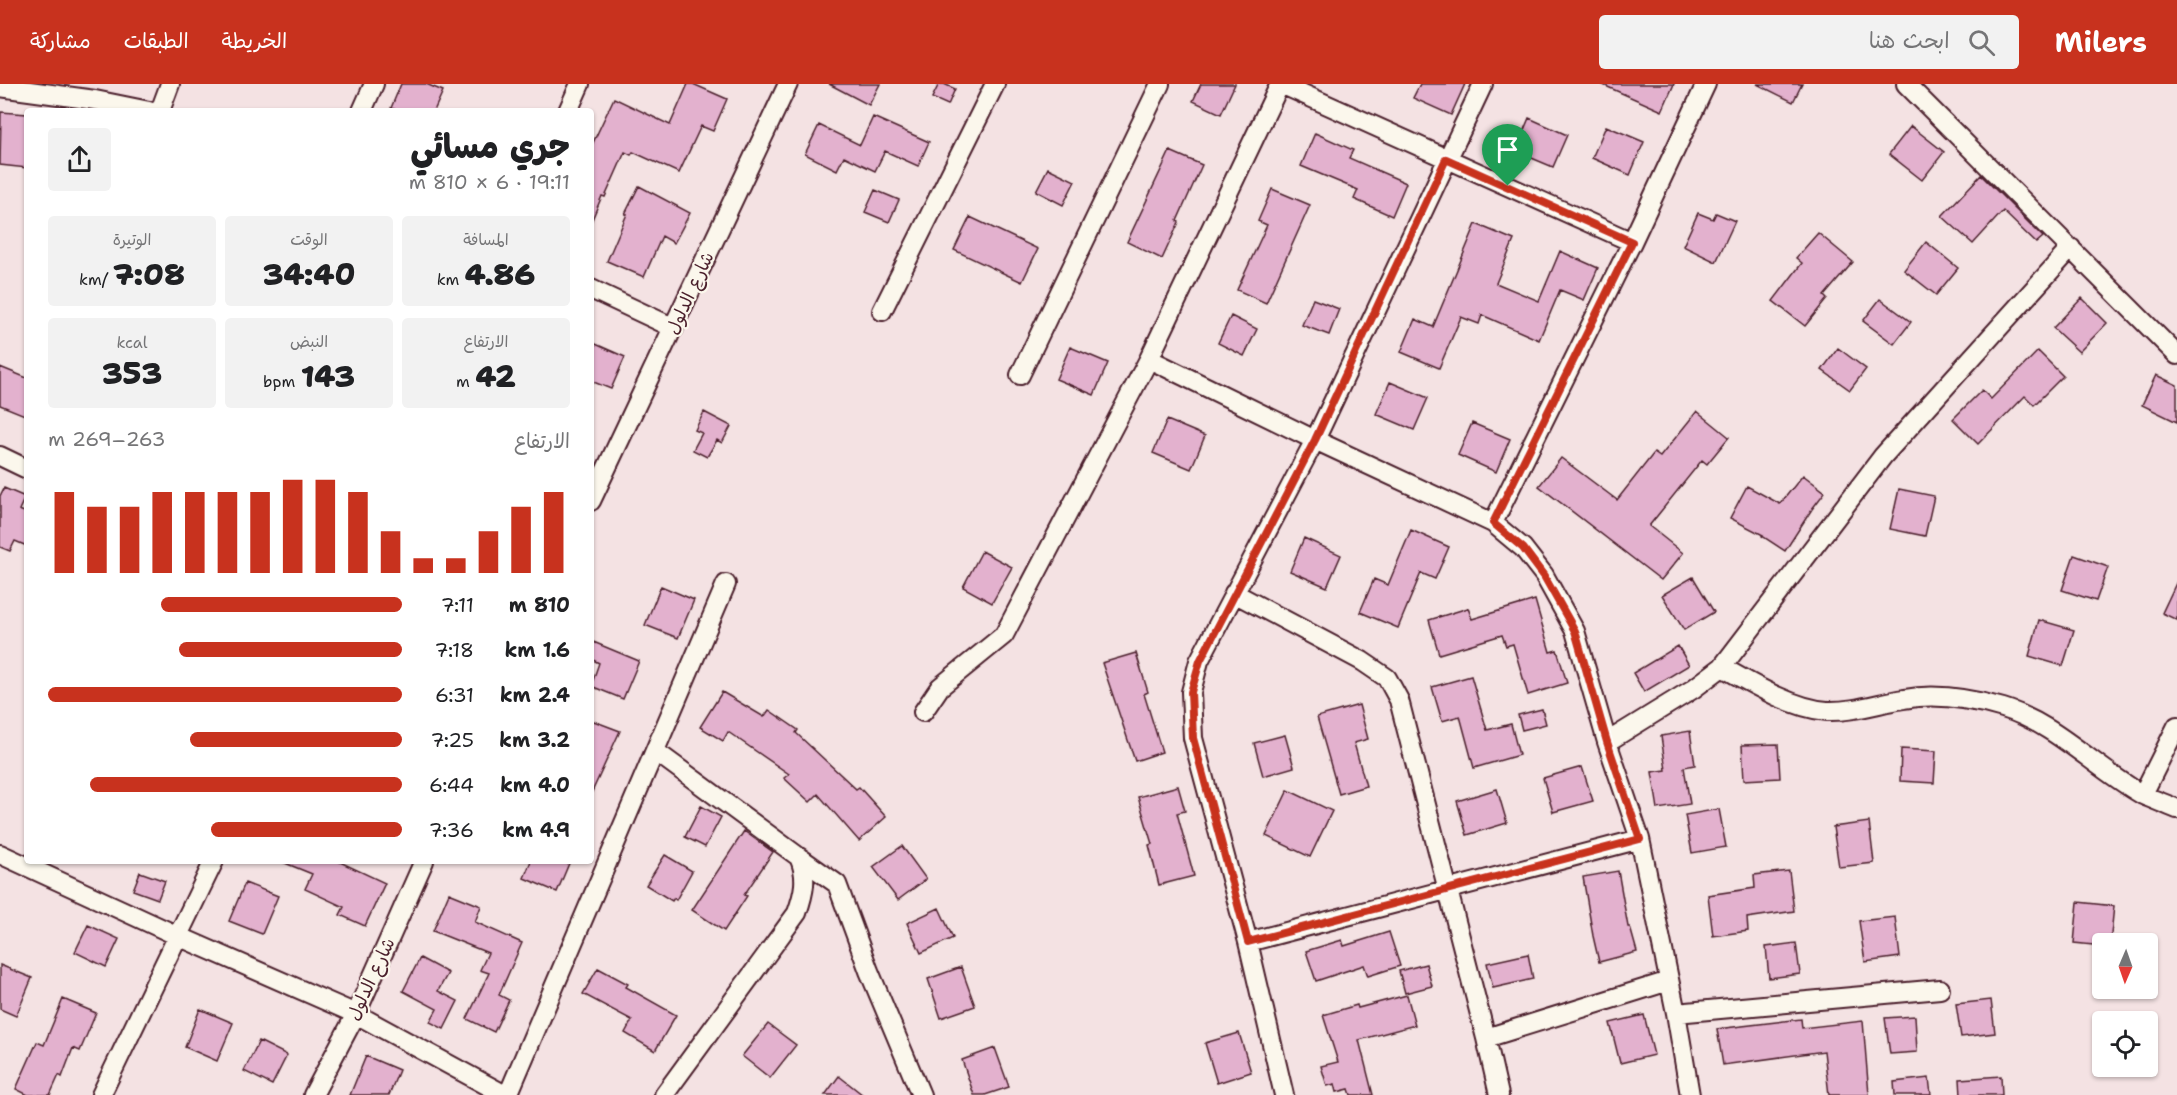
<!DOCTYPE html>
<html lang="ar">
<head>
<meta charset="utf-8">
<style>
  body { margin:0; font-family:"Shantell Sans","Playpen Sans Arabic",sans-serif; background:#f2f2f2; color:#202124; direction:rtl; height:100vh; display:flex; flex-direction:column; font-size:22px; white-space:nowrap }
  * { box-sizing:border-box; margin:0 }
  p { font-size:20px; color:#757577 }
  .icon { flex:none; width:33px; height:33px; fill:none; stroke:currentColor; stroke-width:2; stroke-linecap:round; stroke-linejoin:round }
  .map { position:relative; flex:1; overflow:hidden; direction:ltr }
  .details { position:absolute; left:24px; top:24px; width:570px; height:756px; display:flex; flex-direction:column; background:#fff; border-radius:6px; box-shadow:0 2px 4px #0004; direction:rtl }
  .details>* { flex:none }
  .needle { width:39px; rotate:182deg }
  .controls { position:absolute; left:2092px; top:849px; display:grid; gap:12px }
  .controls a { display:grid; place-items:center; width:66px; height:66px; border-radius:6px; background:#fff; box-shadow:0 2px 4px #0004; font-size:30px }
  .pin { position:absolute; display:grid; place-items:center; width:51px; height:51px; color:#fff; margin:-62px -26px; border-radius:50% 50% 50% 0; rotate:-45deg; box-shadow:0 0 6px #0007 }
  .pin .icon { rotate:45deg }
  .round { display:grid; place-items:center; flex:none; width:63px; height:63px; border-radius:6px; background:#f2f2f2 }
  .overview { display:flex; align-items:center; justify-content:space-between; height:102px; padding:0 24px }
  h1 { font-size:33px; font-weight:800; line-height:45px }
  .metrics { display:grid; grid-template-columns:repeat(3,1fr); gap:9px; height:102px; padding:6px 24px }
  .metrics div { display:grid; align-content:center; border-radius:6px; background:#f2f2f2; text-align:center }
  .metrics b { font-size:30px; font-weight:800 }
  .metrics small { font-size:16px; font-weight:400 }
  .metrics p { font-size:16px }
  .chart { height:168px; padding:12px 24px }
  .chart p { display:flex; justify-content:space-between }
  .chart svg { width:100%; height:108px; margin-top:6px; stroke:#c8321e; stroke-width:6 }
  ul { padding:0 24px; list-style:none; font-size:20px }
  li { display:grid; grid-template-columns:96px 72px 1fr; align-items:center; height:45px }
  li i { height:15px; border-radius:8px; background:#c8321e }
  header { display:flex; align-items:center; gap:36px; box-sizing:border-box; height:84px; padding:0 30px; background:#c8321e; color:#fff }
  header strong { font-size:28px }
  nav { display:flex; gap:33px; margin-inline-start:auto; font-size:21px }
  .search { width:420px; height:54px; background:#f2f2f2; display:flex; align-items:center; gap:15px; box-sizing:border-box; padding:0 21px; border-radius:6px; color:#757577; font-size:22px }
  .map>svg:first-child { display:block }
  .building { fill:#e3b1ce; stroke:#4a1f2b; stroke-width:1.5 }
  .lines { fill:none; stroke-linecap:round; stroke-linejoin:round }
  .minor-casing { stroke:#4a1f2b; stroke-width:22 }
  .minor { stroke:#fbf7ec; stroke-width:18 }
  .route-casing { stroke:#fff; stroke-width:12 }
  .route { stroke:#c8321e; stroke-width:8 }
  .labels { text-anchor:middle; stroke-width:4.5; stroke-linejoin:round; paint-order:stroke }
  .street-label { font-size:18px; fill:#4a1f2b; stroke:#fbf7ec }
</style>
</head>
<body>
<header>
<strong>Milers</strong>
<div class="search"><svg class="icon" aria-label="search" viewBox="0 0 24 24"><circle cx="10" cy="10" r="6"/><path d="M15 15l6 6"/></svg>ابحث هنا</div>
<nav><a>الخريطة</a><a>الطبقات</a><a>مشاركة</a></nav>
</header>
<div class="map">
<svg width="2177" height="1011" viewBox="0 0 2177 1011">
  <rect width="100%" height="100%" fill="#f4e2e3"/>
  <filter id="ink" filterUnits="userSpaceOnUse"><feTurbulence type="fractalNoise" baseFrequency=".0167" numOctaves="2"/><feDisplacementMap in="SourceGraphic" scale="12" xChannelSelector="R" yChannelSelector="G"/><feConvolveMatrix kernelMatrix="1 2 1 2 8 2 1 2 1" color-interpolation-filters="sRGB"/></filter>
  <g filter="url(#ink)">
    <path class="building" d="M401 0H426L443 7 434 27H399L391 24Z
      M688 0H693L727 15 713 47 701 42 679 89 633 68 631 71 625 68 605 113 602 112 591 138V63L614 14 670 41Z
      M829 0H880L869 21Z
      M939 0H944L955 5 948 21 932 14Z
      M1201 0H1235L1221 30 1193 17Z
      M1420 0H1465L1451 31 1413 14Z
      M1601 0H1674L1662 27Z
      M1757 0H1802L1793 18Z
      M1 28 27 30V84L0 81Z
      M873 33 929 58 918 82 885 67 875 87 844 72 837 86 805 70 819 41 860 61Z
      M1529 34 1567 51 1553 83 1515 67Z
      M1606 42 1644 58 1630 91 1592 74Z
      M1911 42 1944 68 1922 96 1889 70Z
      M1315 49 1353 66 1349 74 1406 99 1392 132 1354 115 1358 106 1301 82Z
      M1170 67 1202 81 1177 137 1179 138 1162 175 1127 158Z
      M1048 84 1075 97 1063 121 1036 107Z
      M1981 91 2043 153 2036 159 2003 127 1973 160 1942 132Z
      M639 102 690 129 674 159 662 152 644 193 607 177 627 130H625Z
      M1272 105 1310 121 1266 219 1237 206 1267 141 1258 137Z
      M875 106 899 116 889 138 865 128Z
      M1698 129 1713 135 1716 129 1735 137 1716 178 1683 162Z
      M970 133 1038 165 1022 198 954 166Z
      M1476 140 1514 156 1496 199 1539 217 1560 167 1598 184 1584 216 1560 206 1539 256 1482 231 1479 240 1461 233 1439 284 1401 268 1415 235 1433 243Z
      M1818 149 1853 178 1824 212 1827 215 1805 242 1773 217 1802 179 1796 174Z
      M1926 158 1958 184 1936 211 1904 186Z
      M2082 214 2107 239 2079 268 2053 244Z
      M1313 215 1339 225 1329 251 1302 241Z
      M1880 215 1911 238 1894 260 1863 237Z
      M1231 232 1257 245 1244 272 1218 259Z
      M591 258 625 273 611 305 591 297Z
      M1070 263 1108 279 1094 311 1056 295Z
      M1838 264 1866 285 1850 306 1822 286Z
      M2038 267 2063 292 2034 321 2025 312 1978 360 1953 335 1982 306 1991 315Z
      M0 283 27 294V332L0 321Z
      M2156 291 2177 301V338L2142 321Z
      M1390 298 1428 314 1414 346 1376 330Z
      M1697 327 1729 353 1707 380 1702 376 1649 442 1683 469 1661 496 1539 402 1561 374 1617 416 1654 369 1660 373Z
      M704 328 731 342 722 359 717 356 707 373 693 366 702 349 695 346Z
      M1167 336 1205 352 1191 385 1153 369Z
      M1472 339 1510 355 1496 388 1458 371Z
      M1803 391 1825 408 1812 425 1785 467 1762 452 1763 451 1730 434 1747 402 1780 420Z
      M4 404 25 413 19 426 27 429V462L15 457 10 467 0 463V412Z
      M1899 405 1934 412 1925 452 1890 445Z
      M1411 446 1449 463 1435 495 1421 489 1398 544 1360 528 1374 495 1388 501Z
      M1304 454 1341 471 1327 503 1290 487Z
      M982 467 1012 483 992 519 963 503Z
      M2074 471 2108 483 2096 517 2062 506Z
      M1693 493 1714 528 1684 546 1662 511Z
      M2177 497V536L2162 529Z
      M661 502 694 516 678 554 645 541Z
      M1535 516 1550 568 1557 566 1567 599 1528 611 1513 560 1506 562 1502 551 1439 570 1429 536 1468 524 1472 535Z
      M2039 536 2074 546 2063 582 2029 572Z
      M591 557 639 577 623 615 591 602 599 579 591 575Z
      M1678 562 1689 581 1644 608 1633 589Z
      M1136 569 1148 608 1144 610 1162 668 1135 677 1102 579Z
      M1471 592 1487 646 1511 640 1519 671 1474 684 1460 632 1442 637 1432 603Z
      M722 608 764 633 769 626 798 646 796 649 856 705 859 703 886 733 859 757 818 710 810 718 784 694 789 690 728 648 723 657 700 643Z
      M1359 621 1368 655 1354 659 1366 702 1339 710 1317 633Z
      M1542 625 1546 640 1522 646 1518 631Z
      M591 636 620 647 591 710Z
      M1690 647 1695 681 1684 683 1690 720 1658 725 1652 688 1666 686 1661 652Z
      M1285 651 1294 683 1263 692 1254 659Z
      M1778 660 1780 694 1744 696 1742 661Z
      M1901 665 1936 667 1934 699 1900 697Z
      M1582 683 1593 717 1553 728 1543 694Z
      M1178 702 1185 727 1177 729 1194 792 1159 801 1149 761 1152 760 1138 713Z
      M1497 705 1507 739 1467 751 1457 717Z
      M1288 706 1332 727 1310 773 1266 752Z
      M701 722 721 733 705 763 685 753Z
      M1719 725 1726 763 1692 769 1685 731Z
      M1869 738 1874 779 1839 783 1833 743Z
      M744 747 773 768 744 811 747 812 724 847 692 826Z
      M902 762 926 795 898 816 873 783Z
      M665 771 692 787 676 816 674 814 672 817 646 801Z
      M280 777H338L385 799 365 842 340 831 344 823 305 805 312 790Z
      M531 777H570L557 808 524 794Z
      M1618 787 1628 843H1630L1637 868 1599 878 1593 852 1583 793Z
      M1789 787 1794 827 1747 834 1748 847 1713 852 1708 811 1755 804 1754 791Z
      M140 788 165 797 158 815 133 806Z
      M245 799 278 812 262 850 229 837Z
      M449 809 481 822 475 838 522 859 499 911 509 916 494 948 467 935 489 889 480 886 488 869 433 847Z
      M2078 818 2114 822 2110 860H2103V862L2074 859Z
      M939 824 953 854 921 869 907 839Z
      M1895 833 1900 873 1865 878 1859 837Z
      M88 841 119 855 106 883 75 868Z
      M1389 848 1400 882 1368 892 1364 881 1316 897 1306 867 1342 856 1344 862Z
      M1796 859 1800 890 1769 894 1766 863Z
      M1528 870 1533 895 1493 904 1487 879Z
      M420 874 448 889 438 907 458 917 444 945 430 938 437 925 403 907Z
      M1426 880 1432 902 1405 909 1399 887Z
      M0 881 32 894 16 932 0 925Z
      M961 883 975 922 941 934 928 895Z
      M598 884 628 900 626 903 676 931 655 967 625 949 632 936 583 910Z
      M1407 911 1415 941 1359 956 1373 1011H1351L1349 1005 1337 1008 1335 1000 1327 1002 1321 982 1338 978 1323 931 1357 921 1358 924Z
      M63 915 96 929 80 967 73 964 62 993 59 991 50 1011H28L16 1005 37 958 44 961Z
      M1991 916 1995 949 1961 953 1956 920Z
      M200 925 233 939 217 977 185 963Z
      M1644 931 1654 971 1620 979 1610 939Z
      M1915 932 1917 968 1890 970 1885 934Z
      M1801 935 1802 944 1863 937 1869 1011H1829L1824 967 1723 981 1717 945Z
      M768 940 796 961 770 994 742 972Z
      M1239 949 1251 988 1217 999 1205 959Z
      M259 957 287 971 272 1001 244 987Z
      M995 964 1009 1003 985 1011H974L962 976Z
      M366 972 399 986 389 1011H350Z
      M839 992 863 1011H825Z
      M2001 992 2002 1011H1961L1960 995Z
      M1929 994 1931 1011H1895L1894 998Z"/>
    <g class="lines">
      <defs>
        <path id="minor" d="M1281 0 1632 158
          M1906 0 2177 271
          M0 3 95 16 149 27
          M160 27 170 0
          M362 27 374 0
          M568 27 580 0
          M591 205 674 244
          M882 227 995 0
          M1149 275 1315 356 1493 439 1523 464 1544 491 1575 547 1607 658 1640 755 1676 929 1690 1011
          M1020 291 1160 0
          M0 372 27 385
          M591 417 788 0
          M1493 439 1632 158 1706 0
          M1234 509 1362 577 1387 594 1399 616 1486 954 1499 1011
          M1722 583C1752 600 1792 624 1827 627 1853 628 1878 619 1904 615 1936 609 1972 615 2003 624 2056 640 2096 685 2143 711 2154 716 2166 720 2177 725
          M923 628 940 603 1004 551 1149 275 1280 0
          M1607 658 1693 605 1722 583 1883 372 2071 164
          M655 667 799 773C808 793 804 809 797 829L664 1011
          M2143 710 2177 642
          M0 770 178 852 356 930 505 1011
          M799 773 837 800 869 887 921 1011
          M1248 858 1640 755
          M1676 929 1940 905
          M1486 954 1669 897
          M101 1011 214 777
          M313 1011 356 930 424 777
          M508 1011 726 500
          M1284 1011 1248 858 1193 654 1191 608 1199 577 1315 356 1483 0"/>
      </defs>
      <use href="#minor" class="minor-casing"/>
      <use href="#minor" class="minor"/>
    </g>
  </g>
  <g class="lines" filter="url(#ink)">
    <defs>
      <path id="route" d="M1446 75 1632 158 1493 439 1523 464 1544 492 1575 547 1607 658 1640 755 1248 858 1193 654 1191 608 1200 577 1315 356Z"/>
    </defs>
    <use href="#route" class="route-casing"/>
    <use href="#route" class="route"/>
  </g>
  <g class="labels">
    <g class="street-label">
      <text transform="translate(690 209) rotate(-65)" y="6">شارع الدلول</text>
      <text transform="translate(371 895) rotate(-65)" y="6">شارع الدلول</text>
    </g>
  </g>
</svg>
<div class="controls">
<a><svg class="needle" viewBox="-14 -14 28 28"><path d="M0-13l5 13h-10z" fill="#e53935"/><path d="M0 13l5-13h-10z" fill="#757577"/></svg></a>
<a><svg class="icon" aria-label="locate" viewBox="0 0 24 24"><circle cx="12" cy="12" r="6"/><path d="M12 2v4M12 18v4M2 12h4M18 12h4"/></svg></a>
</div>
<div class="pin" style="left:1508px;top:102px;background:#1e9e55"><svg class="icon" aria-label="arrive" viewBox="0 0 24 24"><path d="M6 21V4h12l-3 4 3 4H6"/></svg></div>
<section class="details">
<div class="overview"><div><h1>جري مسائي</h1><p>19:11 · 6 × 810 m</p></div><a class="round"><svg class="icon" aria-label="share" viewBox="0 0 24 24"><path d="M12 15V3M7 8l5-5 5 5M5 13v7h14v-7"/></svg></a></div>
<div class="metrics">
<div><p>المسافة</p><b>4.86<small> km</small></b></div>
<div><p>الوقت</p><b>34:40</b></div>
<div><p>الوتيرة</p><b>7:08<small> /km</small></b></div>
</div>
<div class="metrics">
<div><p>الارتفاع</p><b>42<small> m</small></b></div>
<div><p>النبض</p><b>143<small> bpm</small></b></div>
<div><p>kcal</p><b>353</b></div>
</div>
<div class="chart"><p><span>الارتفاع</span>263–269 m</p>
<svg viewBox="0 0 160 44" preserveAspectRatio="none"><path d="M5 44V11M15 44V17M25 44V17M35 44V11M45 44V11M55 44V11M65 44V11M75 44V6M85 44V6M95 44V11M105 44V27M115 44V38M125 44V38M135 44V27M145 44V17M155 44V11"/></svg>
</div>
<ul>
<li><b>810 m</b>7:11<i style="width:68%"></i></li>
<li><b>1.6 km</b>7:18<i style="width:63%"></i></li>
<li><b>2.4 km</b>6:31<i style="width:100%"></i></li>
<li><b>3.2 km</b>7:25<i style="width:60%"></i></li>
<li><b>4.0 km</b>6:44<i style="width:88%"></i></li>
<li><b>4.9 km</b>7:36<i style="width:54%"></i></li>
</ul>
</section>
</div>
</body>
</html>
